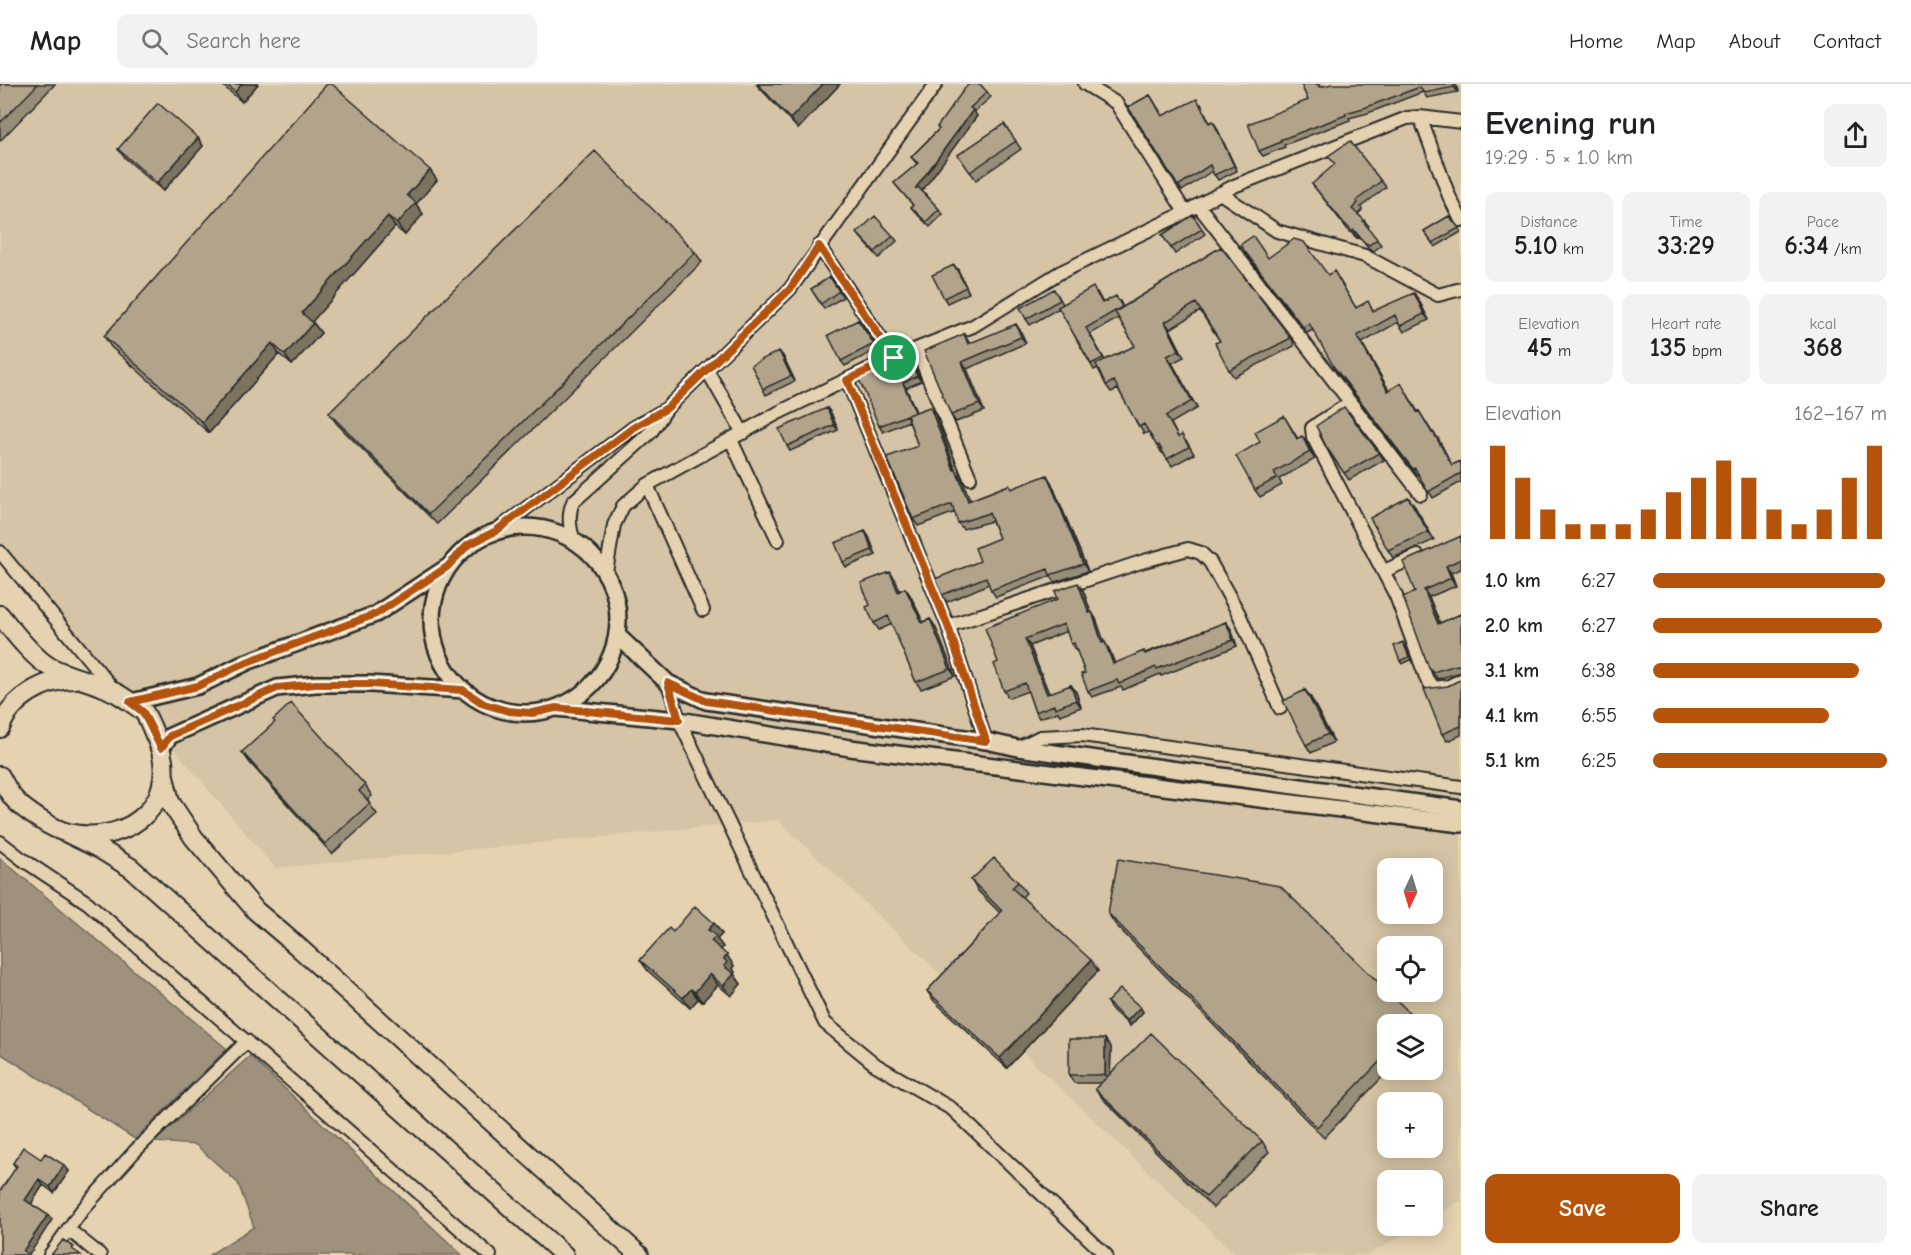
<!DOCTYPE html>
<html lang="en">
<head>
<meta charset="utf-8">
<style>
  body { margin:0; font-family:"Comic Neue",sans-serif; background:#f2f2f2; color:#202124; height:100vh; display:flex; flex-direction:column; font-size:22px; white-space:nowrap }
  * { box-sizing:border-box; margin:0 }
  p { font-size:20px; color:#757577 }
  .icon { flex:none; width:33px; height:33px; fill:none; stroke:currentColor; stroke-width:2; stroke-linecap:round; stroke-linejoin:round }
  .map { position:relative; flex:1; overflow:hidden }
  .details { display:flex; flex-direction:column; background:#fff; width:450px }
  .details>* { flex:none }
  .needle { width:39px; rotate:184deg }
  .controls { position:absolute; left:1377px; top:774px; display:grid; gap:12px }
  .controls a { display:grid; place-items:center; width:66px; height:66px; border-radius:12px; background:#fff; box-shadow:0 3px 15px #0003; font-size:30px }
  .pin { position:absolute; display:grid; place-items:center; width:51px; height:51px; color:#fff; margin:-26px; border:3px solid #fff; border-radius:50%; box-shadow:0 2px 6px #0007 }
  .round { display:grid; place-items:center; flex:none; width:63px; height:63px; border-radius:12px; background:#f2f2f2 }
  .summary { display:flex; align-items:center; justify-content:space-between; height:102px; padding:0 24px }
  h1 { font-size:33px; font-weight:700; line-height:45px }
  .figures { display:grid; grid-template-columns:repeat(3,1fr); gap:9px; height:102px; padding:6px 24px }
  .figures div { display:grid; align-content:center; border-radius:12px; background:#f2f2f2; text-align:center }
  .figures b { font-size:26px; font-weight:700 }
  .figures small { font-size:16px; font-weight:400 }
  .figures p { font-size:16px }
  .chart { height:168px; padding:12px 24px }
  .chart p { display:flex; justify-content:space-between }
  .chart svg { width:100%; height:108px; margin-top:6px; stroke:#b45309; stroke-width:6 }
  .action { display:flex; gap:12px; margin-top:auto; padding:12px 24px }
  .action a { flex:1; height:69px; border-radius:12px; background:#b45309; color:#fff; font-size:24px; font-weight:700; line-height:69px; text-align:center }
  .action a+a { background:#f2f2f2; color:#202124 }
  ul { padding:0 24px; list-style:none; font-size:20px }
  li { display:grid; grid-template-columns:96px 72px 1fr; align-items:center; height:45px }
  li i { height:15px; border-radius:8px; background:#b45309 }
  header { display:flex; align-items:center; gap:36px; box-sizing:border-box; height:84px; padding:0 30px; background:#fff; border-bottom:2px solid #e0e0e0 }
  header strong { font-size:28px }
  nav { display:flex; gap:33px; margin-inline-start:auto; font-size:21px }
  .search { width:420px; height:54px; background:#f2f2f2; display:flex; align-items:center; gap:15px; box-sizing:border-box; padding:0 21px; border-radius:12px; color:#757577; font-size:22px }
  main { display:flex; flex:1; min-height:0 }
  .map>svg:first-child { display:block }
  .built { fill:#d5c4a5; fill-rule:evenodd }
  .water { fill:#9e927d; stroke:#70695c; stroke-width:1.5 }
  .lines { fill:none; stroke-linecap:round; stroke-linejoin:round }
  .minor-casing { stroke:#2b2b2b; stroke-width:16 }
  .tertiary-casing { stroke:#2b2b2b; stroke-width:20 }
  .secondary-casing { stroke:#2b2b2b; stroke-width:22 }
  .minor { stroke:#e5d2b0; stroke-width:12 }
  .tertiary { stroke:#e5d2b0; stroke-width:15 }
  .secondary { stroke:#e5d2b0; stroke-width:18 }
  .wall { fill:#988d78; stroke:#2b2b2b; stroke-width:1.5; fill-rule:evenodd }
  .shaded-wall { fill:#7c7361; stroke:#2b2b2b; stroke-width:1.5 }
  .building { fill:#b1a48b; stroke:#2b2b2b; stroke-width:1.5 }
  .route-casing { stroke:#fff; stroke-width:12 }
  .route { stroke:#b45309; stroke-width:8 }
</style>
</head>
<body>
<header>
<strong>Map</strong>
<div class="search"><svg class="icon" aria-label="search" viewBox="0 0 24 24"><circle cx="10" cy="10" r="6"/><path d="M15 15l6 6"/></svg>Search here</div>
<nav><a>Home</a><a>Map</a><a>About</a><a>Contact</a></nav>
</header>
<main>
<div class="map">
<svg width="1461" height="1171" viewBox="0 0 1461 1171">
  <rect width="100%" height="100%" fill="#e5d2b0"/>
  <filter id="ink" filterUnits="userSpaceOnUse"><feTurbulence type="fractalNoise" baseFrequency=".0167" numOctaves="2"/><feDisplacementMap in="SourceGraphic" scale="12" xChannelSelector="R" yChannelSelector="G"/><feConvolveMatrix kernelMatrix="1 2 1 2 8 2 1 2 1" color-interpolation-filters="sRGB"/></filter>
  <g filter="url(#ink)">
    <path class="built" d="M0 0H1461V1117L1433 1133 1432 1096H1388V1142H1418L1368 1171H1236L778 736 275 784 0 460ZM1388 784H1432V830H1388ZM1388 862H1432V908H1388ZM1388 940H1432V986H1388ZM1388 1018H1432V1064H1388Z"/>
    <path class="water" d="M0 774 227 965 135 1055 0 969Z
      M250 972 462 1171H209L254 1143 238 1099 196 1061 154 1058Z"/>
    <g class="lines">
      <defs>
        <path id="minor" d="M1085 0 1116 19 1185 128
          M1420 33 1449 112 1461 136
          M1220 109 1277 147 1365 172 1438 211 1461 205
          M1198 121 1421 410
          M819 162 894 274
          M917 266 970 394
          M707 286 743 349
          M847 296 948 542 986 657
          M1350 319 1320 338 1312 344 1313 353 1396 512 1427 596 1435 604 1449 602 1461 596
          M731 356 778 456
          M647 401 703 526
          M496 447 633 344 664 326
          M575 457C569 447 568 429 573 418L651 348 667 324 790 205 936 0
          M0 468 114 606
          M1384 487 1418 472
          M606 488 614 441 623 422 647 401 778 329 877 281 973 242 1059 189 1176 133 1234 102 1407 34 1420 33 1461 38
          M948 542 1144 477 1188 465 1201 469 1210 478 1239 530 1280 624
          M668 599 679 636 825 939 876 981 952 1025 1106 1171
          M1018 664 1040 653 1082 651 1461 703
          M0 758 22 775 88 819 490 1171
          M68 1145 100 1171
          M50 1171 82 1126 135 1067 247 957"/>
        <path id="tertiary" d="M432 536a93 93 0 1 1 186 0a93 93 0 1 1-186 0Z
          M618 552 668 599 706 617 986 657 1018 664 1461 725
          M131 618 198 602 247 578 376 530 446 484
          M556 624 679 636 850 664 1461 740
          M161 664 170 652 277 604 316 600H370L463 606"/>
        <path id="secondary" d="M0 531C12 546 34 575 50 583 78 597 103 598 129 617 134 621 140 624 144 628 148 634 151 642 154 649 186 713 133 763 68 749 52 745 25 727 14 715 8 708 4 699 0 692
          M0 644C11 614 44 595 75 595
          M164 692 170 718 194 754 256 827 296 861 639 1171
          M65 748 100 765 131 784 564 1171"/>
      </defs>
      <use href="#minor" class="minor-casing"/>
      <use href="#tertiary" class="tertiary-casing"/>
      <use href="#secondary" class="secondary-casing"/>
      <use href="#minor" class="minor"/>
      <use href="#tertiary" class="tertiary"/>
      <use href="#secondary" class="secondary"/>
    </g>
    <path class="wall" d="M0 0H55L0 57Z
      M221 0H258L242 18Z
      M756 0H840L798 45Z
      M1301 0H1320L1321 2 1456 0 1458 8 1427 14 1423 8 1368 29 1349 34 1350 36 1284 61 1285 63 1263 72 1259 67 1308 16Z
      M987 8 991 13 974 28 977 32 922 106 943 130 930 143 915 128 911 123 913 121 894 99 917 80 911 73 939 45 937 43Z
      M1150 11 1163 32 1201 20 1210 39 1216 42 1237 87 1218 96 1212 87 1182 107 1128 23Z
      M1004 40 1021 65 976 96 958 71Z
      M198 54 203 62 163 107 124 73 118 65Z
      M437 96 416 120 423 130 405 151 395 143 312 237 321 249 292 281 279 270 209 349 111 263 104 252Z
      M1381 97 1386 103 1361 123 1362 126 1358 130 1369 142 1367 143 1381 161 1374 167 1369 165 1359 153 1357 154 1348 146 1312 100Z
      M1193 131 1205 150 1175 170 1162 151Z
      M1449 132 1461 147V148L1435 163 1424 147Z
      M857 149 893 152 897 157 879 174 861 154Z
      M1221 163 1288 250 1293 257 1294 262 1234 293 1229 286 1220 257 1200 227 1170 245 1184 273 1172 279 1197 324 1171 339 1178 353 1187 358 1194 370 1172 382 1163 369H1162L1157 362 1149 348 1144 350 1118 305 1111 308 1106 301 1098 284 1094 286 1059 224 1030 241 1026 235 1058 211 1063 220 1097 208 1103 219 1120 217 1123 223ZM1119 234 1135 262 1105 276 1090 250Z
      M695 168 702 178 437 440 337 340 329 329Z
      M1244 168 1328 191 1334 187 1356 224 1374 227 1418 215 1429 236 1404 248 1398 238 1362 259 1389 306H1405L1418 328 1419 327 1432 348H1433L1438 354 1452 381 1461 377V398L1433 414 1419 391H1417L1339 290 1313 246 1307 249Z
      M958 186 969 209 947 219 944 214Z
      M830 193 843 213 824 225 811 205Z
      M858 236 878 265 845 282 841 277Z
      M1020 246 1026 259 967 285 984 327 956 338 951 331 964 250 970 260Z
      M783 272 795 297 766 311 763 305Z
      M910 275 914 280 921 297 906 304 916 328 930 323 935 330 956 387 963 398 970 416 1009 401 1012 405 1051 398 1088 487 1055 498 1051 492 996 513 991 506 989 500 947 518 942 511 980 477 999 454 992 437 963 445 958 439 955 428 918 442 913 435 918 362 909 337 883 348 879 342 904 277Z
      M827 324 831 329 838 346 790 367 787 362Z
      M1284 332 1298 355 1307 359 1315 375 1279 395 1282 401 1260 413 1255 406 1260 358Z
      M1327 364 1379 369 1384 376 1349 396Z
      M1414 421 1434 456 1393 474 1388 466Z
      M865 447 869 453 876 471 846 483 843 478Z
      M1461 452V485L1451 489 1456 502 1429 513 1440 539 1461 530V588L1438 595 1429 584 1415 508Z
      M895 495 900 507 905 504 910 511 923 538 930 535 935 542 955 592 921 605 916 598 892 540 879 546 874 539 870 521Z
      M1083 506 1091 529 1096 535 1104 558 1109 565 1115 580 1144 567 1145 569 1226 538 1231 545 1237 562 1161 592 1160 590 1123 606 1121 603 1092 613 1088 607 1085 589 1077 566 1076 567 1071 560 1067 547 1030 562 1049 610 1071 601 1076 608 1081 623 1060 631 1058 628 1039 634 1035 628 1028 607 1009 614 1004 607 998 578Z
      M1405 561 1411 576 1402 580 1400 577Z
      M1461 595V651L1447 657 1442 650 1448 602 1460 596Z
      M1305 606 1311 614 1334 658 1311 669 1306 661Z
      M242 668 365 701 372 712 367 717 377 730 332 770 250 679Z
      M971 796 1018 798 1026 809 1022 813 1098 887 1007 984 934 917 927 907 1000 829 978 807Z
      M1108 829 1418 937 1421 940H1388V986H1389L1324 1054 1115 840Z
      M714 839 722 850 717 855 723 863 721 866 734 882 732 884 735 888 734 890 741 900 731 912 718 901 702 918 698 915 690 924 648 887 640 876 673 848Z
      M1107 918 1140 923 1143 928 1130 942 1110 924Z
      M1105 955 1111 963 1110 989 1262 1057 1269 1068 1213 1124 1103 1015 1095 1005 1101 999H1074L1069 991Z
      M41 1075 64 1081 69 1087 54 1109 43 1101 31 1120 52 1136 1 1107 16 1084 13 1079Z"/>
    <path class="shaded-wall" d="M242 0H258L242 18 235 8Z
      M823 0H840L798 45 790 35Z
      M1454 0H1456L1458 8 1454 3Z
      M973 26 977 32 919 111 915 105Z
      M1213 37 1216 42 1237 87 1234 82Z
      M198 54 203 62 163 107 157 99Z
      M430 86 437 96 416 120 423 130 405 151 397 140 407 111Z
      M388 132 395 143 310 240 302 229Z
      M1354 146 1359 153 1357 154 1353 148Z
      M954 181 958 186 969 209 966 203Z
      M1414 209 1418 215 1429 236 1424 230Z
      M1165 238 1170 245 1184 273 1179 266Z
      M313 239 321 249 292 281 285 271Z
      M1016 240 1020 246 1026 259 1021 253Z
      M1357 252 1362 259 1392 313 1388 307Z
      M272 259 279 270 209 349 202 338Z
      M779 267 783 272 795 297 791 292Z
      M1167 272 1172 279 1197 324 1192 317Z
      M910 275 914 280 921 297 917 292Z
      M962 278 967 285 984 327 979 320Z
      M903 299 906 304 918 333 915 328Z
      M930 323 935 330 956 387 963 398 973 424 968 417 954 386Z
      M827 324 831 329 838 346 834 341Z
      M1302 352 1307 359 1315 375 1310 368Z
      M1047 391 1051 398 1088 487 1083 480Z
      M1408 413 1414 421 1434 456 1428 448Z
      M865 447 869 453 876 471 872 466Z
      M1446 482 1451 489 1456 502 1451 494Z
      M890 488 895 495 903 515 898 508Z
      M1078 499 1083 506 1094 536 1089 529Z
      M905 504 910 511 927 546 922 539Z
      M1424 506 1429 513 1443 547 1438 540Z
      M1092 528 1096 535 1107 566 1102 559Z
      M930 535 935 542 955 592 950 585Z
      M1226 538 1231 545 1237 562 1233 556Z
      M1025 555 1030 562 1052 617 1047 610Z
      M1105 558 1109 565 1118 587 1113 580Z
      M1071 601 1076 608 1081 623 1076 616Z
      M1305 606 1311 614 1334 658 1328 650Z
      M714 839 722 850 717 855 723 863 719 868 711 857 708 846Z
      M727 871 734 882 732 884 735 888 732 892 724 882V875Z
      M1091 876 1098 887 1007 984 1000 974Z
      M710 890 718 901 702 918 695 908Z
      M734 890 741 900 731 912 723 902Z
      M691 905 698 915 690 924 683 914Z
      M1140 923 1143 928 1130 942 1127 937Z
      M1105 955 1111 963 1110 999 1105 991Z
      M64 1081 69 1087 54 1109 50 1103Z
      M39 1095 43 1101 30 1122 25 1116Z
      M48 1131 52 1136 29 1171 23 1167Z"/>
    <path class="building" d="M0 0H38L0 39Z
      M226 0H242L235 8Z
      M327 0H332L430 86 407 111 416 119 397 140 388 132 302 229 313 239 285 271 272 259 202 338 104 252Z
      M758 0H823L790 35Z
      M969 0H980L987 8 970 24 973 26 915 105 918 103 939 125 926 138 911 123 913 121 894 99 918 79 911 73 939 45 937 43 965 4Z
      M1301 0H1318L1319 3 1332 0H1454V3L1424 9 1420 3 1364 24 1345 29 1346 31 1280 56 1281 58 1259 67 1248 40 1308 16Z
      M1150 11 1162 32 1197 15 1209 39 1213 37 1234 82 1214 91 1210 81 1178 102 1128 23Z
      M158 19 198 54 157 99 118 65Z
      M1004 40 1016 57 970 88 958 71Z
      M1350 57 1381 97 1356 117 1358 119 1352 125 1364 136 1363 137 1377 155 1369 161 1364 158 1354 146 1353 148 1344 139 1312 100 1335 80 1328 72Z
      M595 67 695 168 429 430 329 329Z
      M1193 131 1202 145 1171 164 1162 151Z
      M875 132 893 152 875 168 857 149Z
      M1449 132 1459 144 1432 159 1424 147Z
      M1253 152 1268 174 1294 155 1304 158 1328 191 1334 187 1356 224 1368 217 1373 227 1414 209 1424 230 1400 242 1395 231 1357 252 1388 307 1401 299 1417 328 1419 327 1432 349 1433 348 1452 381 1461 377V389L1428 408 1415 384 1413 385 1334 283 1309 239 1303 243 1240 161Z
      M1221 163 1288 250 1289 255 1229 286 1215 259 1220 257 1196 219 1165 238 1179 266 1167 272 1192 317 1166 332 1178 353 1182 351 1189 363 1167 375 1159 361 1157 362 1144 340 1139 343 1114 297 1106 301 1096 280 1135 262 1115 228Z
      M954 181 966 203 944 214 932 191Z
      M830 193 839 207 821 220 811 205Z
      M1093 203 1102 219 1116 212 1122 223 1086 244 1103 274 1091 280 1058 223Z
      M1054 205 1060 216 1026 235 1020 224Z
      M858 236 874 260 841 277 828 251Z
      M1016 240 1021 253 962 278 979 320 951 331 924 267 964 250 968 260Z
      M779 267 791 292 763 305 751 281Z
      M903 275 904 277 910 275 917 292 903 299 915 328 879 342 859 295Z
      M930 323 954 386H956L958 391 968 417 1009 401 1011 405 1047 391 1083 480 1050 491 1048 485 991 506 986 493 942 511 935 495 980 477 975 464 999 454 989 429 958 439 952 420 913 435 887 373 918 362 907 331Z
      M1344 323 1379 369 1344 389 1327 364 1316 342Z
      M827 324 834 341 787 362 779 345Z
      M1284 332 1297 355 1302 352 1310 368 1274 388 1277 394 1255 406 1236 372 1260 358 1255 348Z
      M1408 413 1428 448 1388 466 1370 434Z
      M865 447 872 466 843 478 835 459Z
      M1461 452V475L1446 482 1451 494 1424 506 1438 540 1461 530V582L1457 581 1433 588 1429 584 1403 513 1415 508 1403 478 1459 453Z
      M890 488 898 508 905 504 922 539 930 535 950 585 916 598 888 532 874 539 866 523 870 521 861 499Z
      M1078 499 1089 529 1092 528 1102 559 1105 558 1113 580 1144 567 1145 570 1226 538 1233 556 1157 585 1156 583 1119 600 1117 596 1088 607 1081 590 1085 589 1074 559 1071 560 1064 540 1025 555 1047 610 1071 601 1076 616 1055 624 1054 621 1035 628 1025 599 1004 607 994 580 998 578 985 544 1058 515 1055 507Z
      M1403 558 1409 573 1400 577 1394 562Z
      M1461 595V642L1442 650 1424 605 1448 602 1460 596Z
      M1305 606 1328 650 1306 661 1283 617Z
      M291 619 365 701 359 707 370 719 325 760 242 668 275 638 273 636Z
      M994 774 1018 798 1012 804 1091 876 1000 974 927 907 1002 827 971 796Z
      M1118 775 1280 802 1418 937 1415 940H1388V969L1317 1043 1108 829Z
      M695 822 714 839 708 846 716 852 711 857 727 871 724 875 727 878 724 882 734 890 723 902 710 890 695 908 691 905 683 914 640 876 669 844 673 848Z
      M1120 905 1140 923 1127 937 1107 918Z
      M1151 949 1262 1057 1206 1113 1095 1005Z
      M1069 955H1105V991H1069Z
      M23 1063 41 1075 45 1069 64 1081 50 1103 39 1095 25 1116 48 1131 23 1167 29 1171H0V1107L17 1082 13 1079Z
      M63 1156 74 1163 72 1165 81 1171H51Z"/>
  </g>
  <g class="lines" filter="url(#ink)">
    <defs>
      <path id="route" d="M819 162 894 274 847 296 948 542 986 657 706 617 668 599 679 636 556 624 532 629 508 627 484 620 463 606 370 600H316L277 604 170 652 161 664 143 628 130 618 198 602 247 578 376 530 447 483 468 461 496 447 633 344 667 324 790 205Z"/>
    </defs>
    <use href="#route" class="route-casing"/>
    <use href="#route" class="route"/>
  </g>
</svg>
<div class="controls">
<a><svg class="needle" viewBox="-14 -14 28 28"><path d="M0-13l5 13h-10z" fill="#e53935"/><path d="M0 13l5-13h-10z" fill="#757577"/></svg></a>
<a><svg class="icon" aria-label="locate" viewBox="0 0 24 24"><circle cx="12" cy="12" r="6"/><path d="M12 2v4M12 18v4M2 12h4M18 12h4"/></svg></a>
<a><svg class="icon" aria-label="layers" viewBox="0 0 24 24"><path d="M12 4l9 5-9 5-9-5zM3 14l9 5 9-5"/></svg></a>
<a>+</a>
<a>−</a>
</div>
<div class="pin" style="left:894px;top:274px;background:#1e9e55"><svg class="icon" aria-label="arrive" viewBox="0 0 24 24"><path d="M6 21V4h12l-3 4 3 4H6"/></svg></div>
</div>
<section class="details">
<div class="summary"><div><h1>Evening run</h1><p>19:29 · 5 × 1.0 km</p></div><a class="round"><svg class="icon" aria-label="share" viewBox="0 0 24 24"><path d="M12 15V3M7 8l5-5 5 5M5 13v7h14v-7"/></svg></a></div>
<div class="figures">
<div><p>Distance</p><b>5.10<small> km</small></b></div>
<div><p>Time</p><b>33:29</b></div>
<div><p>Pace</p><b>6:34<small> /km</small></b></div>
</div>
<div class="figures">
<div><p>Elevation</p><b>45<small> m</small></b></div>
<div><p>Heart rate</p><b>135<small> bpm</small></b></div>
<div><p>kcal</p><b>368</b></div>
</div>
<div class="chart"><p><span>Elevation</span>162–167 m</p>
<svg viewBox="0 0 160 44" preserveAspectRatio="none"><path d="M5 44V6M15 44V19M25 44V32M35 44V38M45 44V38M55 44V38M65 44V32M75 44V25M85 44V19M95 44V12M105 44V19M115 44V32M125 44V38M135 44V32M145 44V19M155 44V6"/></svg>
</div>
<ul>
<li><b>1.0 km</b>6:27<i style="width:99%"></i></li>
<li><b>2.0 km</b>6:27<i style="width:98%"></i></li>
<li><b>3.1 km</b>6:38<i style="width:88%"></i></li>
<li><b>4.1 km</b>6:55<i style="width:75%"></i></li>
<li><b>5.1 km</b>6:25<i style="width:100%"></i></li>
</ul>
<div class="action"><a>Save</a><a>Share</a></div>
</section>
</main>
</body>
</html>
